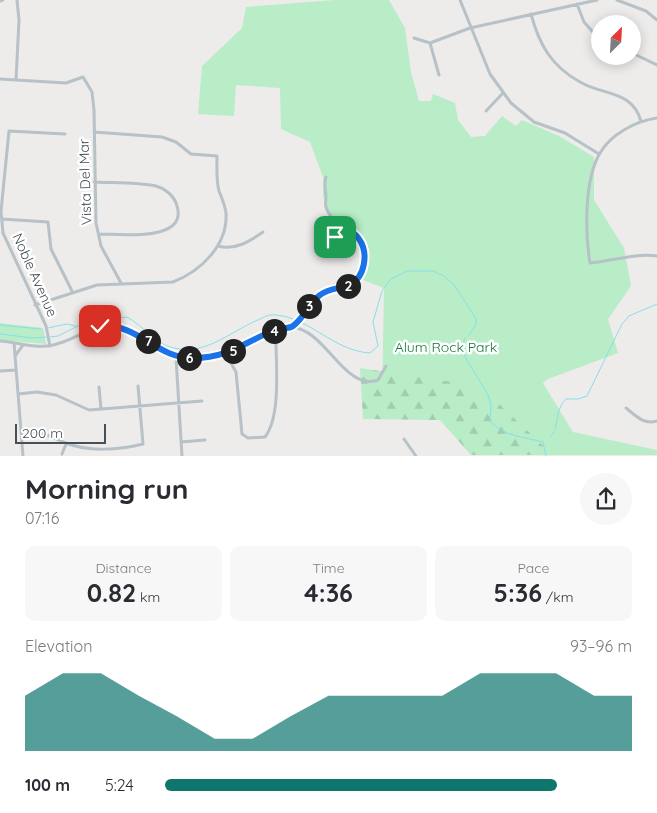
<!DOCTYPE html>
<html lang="en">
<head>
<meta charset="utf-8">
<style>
  body { margin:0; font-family:Quicksand,sans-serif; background:#f7f7f7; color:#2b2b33; height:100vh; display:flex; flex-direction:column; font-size:19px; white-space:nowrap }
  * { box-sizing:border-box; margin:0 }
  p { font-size:16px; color:#7c7c81 }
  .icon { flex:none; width:28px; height:28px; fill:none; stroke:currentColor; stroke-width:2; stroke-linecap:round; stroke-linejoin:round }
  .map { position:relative; height:456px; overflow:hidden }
  .panel { display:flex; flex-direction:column; background:#fff; flex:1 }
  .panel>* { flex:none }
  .needle { width:32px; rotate:24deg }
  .tools { position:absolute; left:591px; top:15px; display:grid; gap:10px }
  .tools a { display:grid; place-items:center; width:50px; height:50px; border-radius:50%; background:#fff; box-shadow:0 2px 12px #0003; font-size:25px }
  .scale { position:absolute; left:15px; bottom:12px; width:91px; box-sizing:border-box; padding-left:5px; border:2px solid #445158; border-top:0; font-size:14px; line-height:18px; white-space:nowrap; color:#445158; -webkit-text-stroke:4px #fff; paint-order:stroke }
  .pin { position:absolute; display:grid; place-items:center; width:42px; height:42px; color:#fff; margin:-21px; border-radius:10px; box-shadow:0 2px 8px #0006 }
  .km { position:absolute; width:25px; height:25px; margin:-12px; border-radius:50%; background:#222; color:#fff; font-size:14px; line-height:25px; text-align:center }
  .round { display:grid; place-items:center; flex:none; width:52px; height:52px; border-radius:26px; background:#f7f7f7 }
  .head { display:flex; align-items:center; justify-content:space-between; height:85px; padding:0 25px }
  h1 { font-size:28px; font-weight:700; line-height:38px }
  .stats { display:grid; grid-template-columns:repeat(3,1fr); gap:8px; height:85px; padding:5px 25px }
  .stats div { display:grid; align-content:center; border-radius:10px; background:#f7f7f7; text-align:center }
  .stats b { font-size:25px; font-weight:700 }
  .stats small { font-size:14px; font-weight:400 }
  .stats p { font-size:14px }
  .chart { height:140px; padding:10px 25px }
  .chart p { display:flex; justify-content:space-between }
  .chart svg { width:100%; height:90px; margin-top:5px; fill:#0f766e; opacity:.7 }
  ul { padding:0 25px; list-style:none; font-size:16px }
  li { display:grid; grid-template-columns:80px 60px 1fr; align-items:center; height:38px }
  li i { height:12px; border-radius:6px; background:#0f766e }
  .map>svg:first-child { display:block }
  .green { fill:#b8edc7 }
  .forest { fill:url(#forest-firs) }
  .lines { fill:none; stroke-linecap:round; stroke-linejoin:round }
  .stream { stroke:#86dfe9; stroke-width:1 }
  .minor { stroke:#b6c2c8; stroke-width:3 }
  .route-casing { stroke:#fff; stroke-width:10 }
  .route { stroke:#1a73e8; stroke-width:6 }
  .labels { text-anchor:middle; stroke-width:5; stroke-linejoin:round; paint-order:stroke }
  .street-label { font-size:14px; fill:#445158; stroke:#fff }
  .park-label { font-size:14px; fill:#17773d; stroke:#fff }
</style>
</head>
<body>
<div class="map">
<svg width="657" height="456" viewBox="0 0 657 456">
  <defs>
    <pattern id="forest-firs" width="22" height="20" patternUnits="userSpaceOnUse" patternTransform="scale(1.25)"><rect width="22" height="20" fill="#b8edc7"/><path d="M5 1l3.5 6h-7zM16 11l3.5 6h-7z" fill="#9fcdad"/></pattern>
  </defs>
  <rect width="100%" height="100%" fill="#eeebeb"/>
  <path class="green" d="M335 0H389L405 28 411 72 419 101H431L433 94 455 103 458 120 471 137 485 136 502 116 516 126 522 120 559 136 594 157V200L624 248 631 286 608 319 618 353 548 379 543 383 573 432 657 450V455H493L458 410 382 406 384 288 363 280 362 262 356 242 330 223 323 195V177L310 142 281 129 280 88 236 85 234 116 198 114 202 66 242 28 246 7Z
    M0 323 43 328 46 344 0 340Z"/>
  <path class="forest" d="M360 368 452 382 498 403 553 455H471L440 420 363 419Z"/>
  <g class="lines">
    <path class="stream" d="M0 325 41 329
      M48 328 67 324 75 326
      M0 334 33 338 46 337
      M50 337 58 336 84 323 127 317C142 325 152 340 167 346 203 359 227 333 258 320 264 317 269 314 276 315 310 318 334 351 370 353L378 346 373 322 382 291 391 279 407 271H433L444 276 455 286 476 319V325L469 335
      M465 338 461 350 488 395 491 405 490 421C503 436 524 437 543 442L546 456
      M555 430C558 418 557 408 566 399H578L587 396 622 324 629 316 657 304
      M551 436 554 432"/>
    <path class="minor" d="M460 0 490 74 511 103 534 122 565 133 599 154
      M617 0 646 11 657 20
      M0 1 3 0
      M577 4 584 22 600 40
      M531 14C539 44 551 66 580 82 604 96 632 90 641 121
      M414 38 430 43 470 28 597 0
      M430 43 439 75
      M632 53 657 65
      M0 79 66 83 83 77 92 92 94 110 96 223 101 246 121 283
      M16 80 19 20 17 0
      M486 111 503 93
      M657 118C636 121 611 134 600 153 584 180 585 233 590 263 613 261 634 253 657 256
      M94 182C114 183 137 182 156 186 164 188 173 195 176 203 192 243 119 234 99 234
      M2 219 48 222 51 249 72 291
      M328 240 335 237 342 225
      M218 246C235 251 250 241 263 232
      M35 305 97 285 173 282C201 271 228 245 226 213 225 205 222 199 219 191 216 180 217 168 217 156L191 154 176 142 162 137 94 132
      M292 327C301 315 310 301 323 293 342 281 367 290 365 253 363 230 332 228 326 207 325 204 326 199 326 196 325 189 324 183 326 177
      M0 341C17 342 35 349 53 345 75 341 93 322 117 327 140 330 155 353 177 358 188 360 203 359 215 357 240 354 267 324 292 327 326 330 345 392 378 380L386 366
      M14 343 23 456
      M50 346 46 326 3 233 1 211 9 131 65 134
      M226 354 236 372 242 434 248 438 265 437C281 417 276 365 276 341L273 331
      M15 356 23 345
      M176 358 182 456
      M0 371 16 370
      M99 387 101 409
      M18 394 37 392 56 395 89 410 202 401
      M626 408C636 416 644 425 657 421
      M21 432C46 431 44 435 66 443 88 452 119 450 143 444L138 386
      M404 439 416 456
      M181 442 205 440
      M62 454 66 444"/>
  </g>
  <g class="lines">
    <defs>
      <path id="route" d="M100 326C139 323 156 359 194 358 229 358 244 342 275 330 280 328 289 329 293 326 304 318 309 303 320 295 329 288 339 289 349 285 365 278 369 253 359 239 355 233 349 229 342 225L335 237"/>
    </defs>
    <use href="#route" class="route-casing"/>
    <use href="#route" class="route"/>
  </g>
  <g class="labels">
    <g class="street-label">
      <text transform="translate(85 182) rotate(-92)" y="5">Vista Del Mar</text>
      <text transform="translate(35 275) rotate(66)" y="5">Noble Avenue</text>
    </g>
    <g class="park-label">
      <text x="446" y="352">Alum Rock Park</text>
    </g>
  </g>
</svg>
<div class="tools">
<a><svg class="needle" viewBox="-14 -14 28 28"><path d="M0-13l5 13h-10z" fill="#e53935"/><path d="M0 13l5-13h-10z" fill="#7c7c81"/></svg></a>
</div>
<div class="scale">200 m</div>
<div class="pin" style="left:335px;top:237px;background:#1e9e55"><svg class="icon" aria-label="arrive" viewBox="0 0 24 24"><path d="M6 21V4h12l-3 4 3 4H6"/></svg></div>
<div class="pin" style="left:100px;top:326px;background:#d93025"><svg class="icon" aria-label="check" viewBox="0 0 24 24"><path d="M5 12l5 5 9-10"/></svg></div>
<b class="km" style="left:348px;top:286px">2</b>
<b class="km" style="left:309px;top:306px">3</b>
<b class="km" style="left:274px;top:331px">4</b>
<b class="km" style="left:233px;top:351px">5</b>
<b class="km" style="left:189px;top:358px">6</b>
<b class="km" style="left:148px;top:341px">7</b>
</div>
<section class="panel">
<div class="head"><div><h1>Morning run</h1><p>07:16</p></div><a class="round"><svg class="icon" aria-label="share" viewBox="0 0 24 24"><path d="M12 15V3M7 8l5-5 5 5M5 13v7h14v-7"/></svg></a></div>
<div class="stats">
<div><p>Distance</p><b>0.82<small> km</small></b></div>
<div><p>Time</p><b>4:36</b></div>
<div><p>Pace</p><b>5:36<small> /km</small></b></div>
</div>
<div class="chart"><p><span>Elevation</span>93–96 m</p>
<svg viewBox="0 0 160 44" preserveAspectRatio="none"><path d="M0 44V17L10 6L20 6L30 17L40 27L50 38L60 38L70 27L80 17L90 17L100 17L110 17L120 6L130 6L140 6L150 17L160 17V44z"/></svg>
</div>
<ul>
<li><b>100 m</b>5:24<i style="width:84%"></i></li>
</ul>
</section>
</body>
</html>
